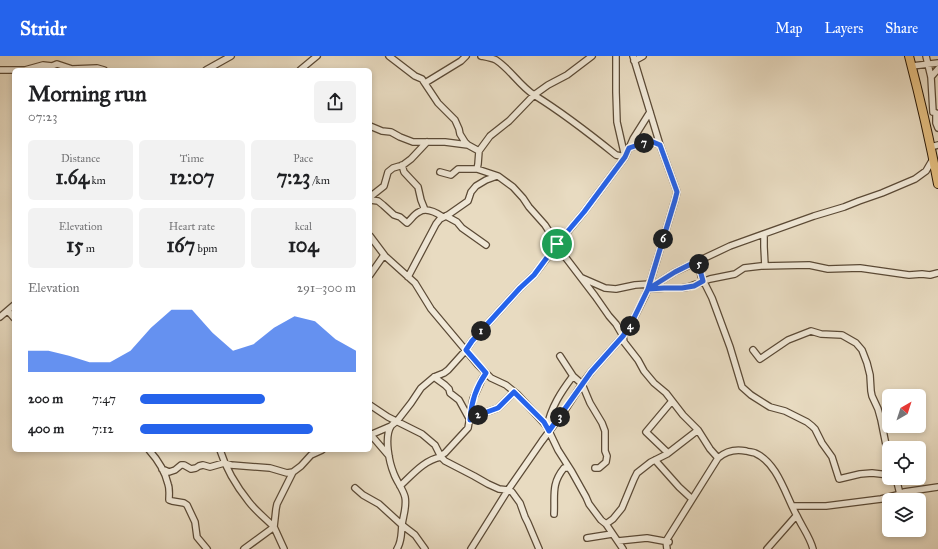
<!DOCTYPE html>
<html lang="en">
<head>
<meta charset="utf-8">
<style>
  body { margin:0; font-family:"IM FELL Great Primer",serif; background:#f2f2f2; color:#202124; height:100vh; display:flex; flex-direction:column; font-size:15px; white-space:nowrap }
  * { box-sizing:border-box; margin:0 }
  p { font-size:13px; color:#757577 }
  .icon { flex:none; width:22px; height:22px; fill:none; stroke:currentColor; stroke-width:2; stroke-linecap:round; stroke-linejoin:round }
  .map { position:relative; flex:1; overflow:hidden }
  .sheet { position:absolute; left:12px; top:12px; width:360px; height:384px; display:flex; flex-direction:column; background:#fff; border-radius:6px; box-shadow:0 2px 6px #0003 }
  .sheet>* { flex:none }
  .needle { width:26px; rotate:39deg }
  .tools { position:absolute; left:882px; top:333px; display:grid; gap:8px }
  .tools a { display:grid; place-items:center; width:44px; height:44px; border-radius:6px; background:#fff; box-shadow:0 2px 6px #0003; font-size:20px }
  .pin { position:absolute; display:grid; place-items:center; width:34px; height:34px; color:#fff; margin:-17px; border:2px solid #fff; border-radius:50%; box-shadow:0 1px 4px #0007 }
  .km { position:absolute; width:20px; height:20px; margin:-10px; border-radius:50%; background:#222; color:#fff; font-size:11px; line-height:20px; text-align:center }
  .round { display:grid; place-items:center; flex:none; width:42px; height:42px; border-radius:6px; background:#f2f2f2 }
  .head { display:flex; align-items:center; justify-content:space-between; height:68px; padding:0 16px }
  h1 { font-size:22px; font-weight:700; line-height:30px }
  .figures { display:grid; grid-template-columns:repeat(3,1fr); gap:6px; height:68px; padding:4px 16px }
  .figures div { display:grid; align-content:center; border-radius:6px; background:#f2f2f2; text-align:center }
  .figures b { font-size:20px; font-weight:700 }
  .figures small { font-size:11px; font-weight:400 }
  .figures p { font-size:11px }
  .chart { height:112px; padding:8px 16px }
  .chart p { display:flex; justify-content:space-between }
  .chart svg { width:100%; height:72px; margin-top:4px; fill:#2563eb; opacity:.7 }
  ul { padding:0 16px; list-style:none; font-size:13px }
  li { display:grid; grid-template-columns:64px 48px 1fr; align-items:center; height:30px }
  li i { height:10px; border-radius:5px; background:#2563eb }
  header { display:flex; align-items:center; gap:24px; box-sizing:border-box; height:56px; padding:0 20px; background:#2563eb; color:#fff }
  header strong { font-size:19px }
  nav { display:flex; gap:22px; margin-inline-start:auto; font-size:14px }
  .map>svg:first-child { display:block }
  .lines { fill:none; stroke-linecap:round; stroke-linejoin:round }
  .minor-casing { stroke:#5b4a36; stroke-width:8 }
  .highway-casing { stroke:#2c1a07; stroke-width:10 }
  .minor { stroke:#f0e8d7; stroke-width:5.5 }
  .highway { stroke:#e4be80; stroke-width:8 }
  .route-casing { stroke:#fff; stroke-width:8 }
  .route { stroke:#2563eb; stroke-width:5 }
</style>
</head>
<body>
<header>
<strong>Stridr</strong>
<nav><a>Map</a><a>Layers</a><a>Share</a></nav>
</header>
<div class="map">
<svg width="938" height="493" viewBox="0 0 938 493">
  <rect width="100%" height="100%" fill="#e8dbc1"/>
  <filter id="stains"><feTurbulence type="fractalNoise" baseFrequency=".005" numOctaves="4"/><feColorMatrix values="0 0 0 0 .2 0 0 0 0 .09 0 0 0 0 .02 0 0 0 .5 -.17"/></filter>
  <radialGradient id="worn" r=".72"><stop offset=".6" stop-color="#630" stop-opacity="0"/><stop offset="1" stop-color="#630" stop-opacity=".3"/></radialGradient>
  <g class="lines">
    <defs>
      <path id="minor" d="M389 0 415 20 422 23 438 47 455 64 459 73 460 78 465 86 468 89 479 95
        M481 0C486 1 492 2 496 4 511 14 519 29 534 39 563 57 590 78 616 99L625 101 633 83 650 56
        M926 0 931 21 933 56
        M634 5 643 0
        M912 10 938 7
        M0 14H25L43 9 52 10 57 8 72 13 97 12 104 14
        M206 14 231 0
        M300 14 317 0
        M931 21 938 13
        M425 27 461 5 466 0
        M936 57V67L938 72
        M370 70 382 75 391 76 400 81 413 86H445L468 89
        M931 91 938 89
        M629 92 647 86H653L660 89
        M402 109 404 116 418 131 421 144 425 154
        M477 113 478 108 479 95 490 80 509 65 534 39 548 29 567 19 592 0
        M440 116 451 119 458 113H477L498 120 513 131 523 142 529 151 545 169 566 202 595 240 609 260 616 268 623 280 624 286 638 304 644 315 654 327 666 337 683 359 698 374 710 393 718 402
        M370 141 384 130 388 116 393 112 403 109 411 103 427 86
        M370 144 378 145 383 149 394 159 400 161 407 167C411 164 414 158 419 156 426 151 437 157 443 161
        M446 160 457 166 462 172 486 189
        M764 178V191L765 210
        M370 180 385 200 415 227 431 253 478 309 491 322 506 329 517 338 543 366 547 371 558 394 572 416 586 441 589 448 601 464 606 468 623 493
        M699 204 701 220 712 242 730 291 742 331 751 339 770 351 785 355 807 366 812 370 815 373 822 387 832 401 839 423 860 418 872 417 889 419
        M370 219 384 199
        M408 221 436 168 440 163 448 159 468 145 471 136 476 130 486 124 497 120
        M582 222 605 232 616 233 635 229 650 228
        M648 233 675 216 730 190 814 160 844 151 859 145 882 137 915 123 926 115 933 103
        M650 233 664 232H682L688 231 710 223 735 218 744 212 761 210 809 209 828 213 860 212 909 219 922 218 930 219 938 217
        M8 255 14 262
        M0 261 14 249
        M753 294 760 303 788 284 811 275 821 278 842 279 856 287 862 294 867 307 870 319 871 335 872 340 878 353 881 364 886 389 889 401
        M560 300 573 320 582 328 590 347 602 367 605 375V395L607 400 606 406 599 412H595
        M434 321 445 329 449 333 450 337 459 344 470 364 473 361 498 352 514 336
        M370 349 388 361 422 378 435 389 441 401 445 405 474 420 488 428 499 433 508 434 512 436 520 447 525 461 528 467 539 493
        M391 370C384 381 389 406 394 418 397 426 403 433 405 441 407 451 403 460 402 469 401 478 402 485 397 493
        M547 371C551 351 561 336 573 320
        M370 379 391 370 392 369 397 365 411 347 421 332 434 321 444 317 448 314 466 294 472 285 520 232 534 219 560 185 584 156 625 101 617 66 616 36V0
        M371 379 389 400
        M149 394C157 403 165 415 168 428 170 433 169 439 169 444L172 445 184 447 187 449 195 466 197 481 207 493
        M220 394C226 413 237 431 249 446 256 455 266 463 274 471L244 493
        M668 397 646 376 672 345
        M440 400 445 397 468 372 473 343 482 323 486 317
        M655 404 679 431 692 443
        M162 413 169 416 175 414 181 409H184L191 413 196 412 199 410 203 409 210 411 224 407 231 409 270 412 287 417 293 416
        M896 422 900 438
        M400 430C412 419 424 404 441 401
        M355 432 363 439 379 448 402 469 415 479 425 493
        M792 450H826L881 443 897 439 904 436 938 431
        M554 458C555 439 551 428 564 412H569
        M606 468 613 463 622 452 634 423 637 417 651 406 667 398 698 374
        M587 482 612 478
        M618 485 647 482 669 486
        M284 493 274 471 276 453 277 448 293 416 301 410 311 399 322 394
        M471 493 508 434 542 385 565 354 582 328 591 316 623 280 631 268 645 240 649 230 675 144 677 136 676 133 660 89 633 0
        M667 493 666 485 718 402C726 395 736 393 746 395 749 396 753 396 755 397 778 407 786 441 797 460 802 471 810 481 813 493
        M767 493 796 460"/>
      <path id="highway" d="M909 0C920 42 930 85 938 128"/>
    </defs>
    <use href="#minor" class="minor-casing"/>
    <use href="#highway" class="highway-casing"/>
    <use href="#minor" class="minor"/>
    <use href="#highway" class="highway"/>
  </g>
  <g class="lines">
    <defs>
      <path id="route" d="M557 188 534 219 520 232 472 285 466 294 486 317C476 331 471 347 470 364L473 361 498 352 514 336 544 366 549 375 591 316 623 280 631 268 648 233 664 232H682L694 230 703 225 700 214 699 204 675 216 648 233 675 144 677 136 676 133 660 89 653 86H647L629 92 625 101 584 156 557 188"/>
    </defs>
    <use href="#route" class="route-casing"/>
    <use href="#route" class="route"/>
  </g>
  <rect width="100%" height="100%" filter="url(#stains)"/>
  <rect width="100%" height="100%" fill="url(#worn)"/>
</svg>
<div class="tools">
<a><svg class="needle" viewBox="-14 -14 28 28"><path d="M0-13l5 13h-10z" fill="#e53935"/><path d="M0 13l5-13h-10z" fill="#757577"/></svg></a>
<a><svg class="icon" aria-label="locate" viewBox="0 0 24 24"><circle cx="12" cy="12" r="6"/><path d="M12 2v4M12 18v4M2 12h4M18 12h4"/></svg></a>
<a><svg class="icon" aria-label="layers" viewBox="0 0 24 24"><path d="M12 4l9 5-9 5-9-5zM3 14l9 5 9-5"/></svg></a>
</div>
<div class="pin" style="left:557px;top:188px;background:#1e9e55"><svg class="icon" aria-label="arrive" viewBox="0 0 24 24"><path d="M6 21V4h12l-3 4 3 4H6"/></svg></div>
<b class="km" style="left:481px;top:275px">1</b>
<b class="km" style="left:478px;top:359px">2</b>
<b class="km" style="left:560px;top:361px">3</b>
<b class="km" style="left:630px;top:270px">4</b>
<b class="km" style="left:699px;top:208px">5</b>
<b class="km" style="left:663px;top:183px">6</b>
<b class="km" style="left:644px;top:87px">7</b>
<section class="sheet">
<div class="head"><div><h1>Morning run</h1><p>07:23</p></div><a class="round"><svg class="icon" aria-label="share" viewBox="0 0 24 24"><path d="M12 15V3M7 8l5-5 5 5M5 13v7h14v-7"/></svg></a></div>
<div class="figures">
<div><p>Distance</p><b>1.64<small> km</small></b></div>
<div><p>Time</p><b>12:07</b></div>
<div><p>Pace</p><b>7:23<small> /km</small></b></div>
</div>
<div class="figures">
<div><p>Elevation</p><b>15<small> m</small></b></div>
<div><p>Heart rate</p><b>167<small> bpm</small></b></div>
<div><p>kcal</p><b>104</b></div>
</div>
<div class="chart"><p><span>Elevation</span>291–300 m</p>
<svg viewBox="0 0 160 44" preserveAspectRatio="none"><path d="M0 44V31L10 31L20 34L30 38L40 38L50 31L60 17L70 6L80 6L90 20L100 31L110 27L120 17L130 10L140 13L150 24L160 31V44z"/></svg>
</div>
<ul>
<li><b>200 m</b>7:47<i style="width:58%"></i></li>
<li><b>400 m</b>7:12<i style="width:80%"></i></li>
</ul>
</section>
</div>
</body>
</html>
